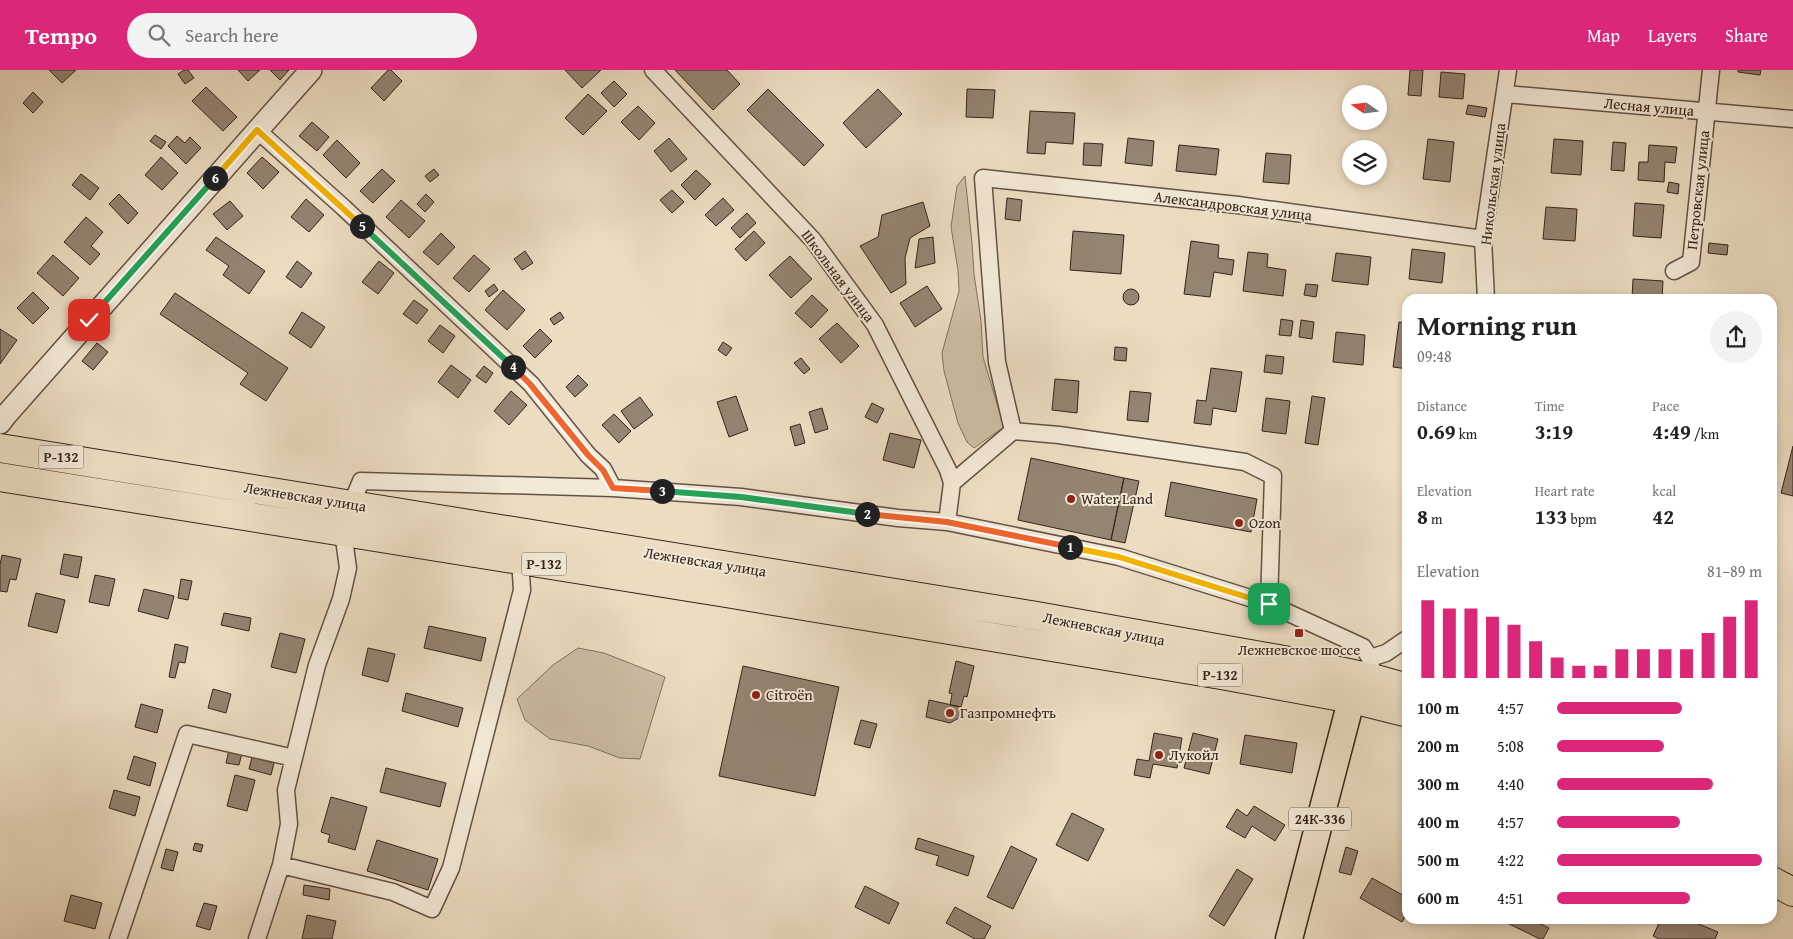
<!DOCTYPE html>
<html lang="en">
<head>
<meta charset="utf-8">
<style>
  body { margin:0; font-family:"Gentium Book Plus",serif; background:#f2f2f2; color:#222; height:100vh; display:flex; flex-direction:column; font-size:19px; white-space:nowrap }
  * { box-sizing:border-box; margin:0 }
  p { font-size:16px; color:#767676 }
  .icon { flex:none; width:28px; height:28px; fill:none; stroke:currentColor; stroke-width:2; stroke-linecap:round; stroke-linejoin:round }
  .map { position:relative; flex:1; overflow:hidden }
  .details { position:absolute; left:1402px; top:224px; width:375px; height:630px; display:flex; flex-direction:column; background:#fff; border-radius:15px; box-shadow:0 2px 8px #0003 }
  .details>* { flex:none }
  .needle { width:32px; rotate:284deg }
  .buttons { position:absolute; left:1342px; top:15px; display:grid; gap:10px }
  .buttons a { display:grid; place-items:center; width:45px; height:45px; border-radius:50%; background:#fff; box-shadow:0 2px 8px #0003; font-size:25px }
  .pin { position:absolute; display:grid; place-items:center; width:42px; height:42px; color:#fff; margin:-21px; border-radius:10px; box-shadow:0 2px 8px #0006 }
  .km { position:absolute; width:25px; height:25px; margin:-12px; border-radius:50%; background:#222; color:#fff; font-size:14px; line-height:25px; text-align:center }
  .round { display:grid; place-items:center; flex:none; width:52px; height:52px; border-radius:26px; background:#f2f2f2 }
  .head { display:flex; align-items:center; justify-content:space-between; height:85px; padding:0 15px }
  h1 { font-size:28px; font-weight:700; line-height:38px }
  .figures { display:grid; grid-template-columns:repeat(3,1fr); gap:8px; height:85px; padding:5px 15px }
  .figures div { display:grid; align-content:center }
  .figures b { font-size:21px; font-weight:700 }
  .figures small { font-size:14px; font-weight:400 }
  .figures p { font-size:14px }
  .chart { height:140px; padding:10px 15px }
  .chart p { display:flex; justify-content:space-between }
  .chart svg { width:100%; height:90px; margin-top:5px; stroke:#db2777; stroke-width:6 }
  ul { padding:0 15px; list-style:none; font-size:16px }
  li { display:grid; grid-template-columns:80px 60px 1fr; align-items:center; height:38px }
  li i { height:12px; border-radius:6px; background:#db2777 }
  header { display:flex; align-items:center; gap:30px; box-sizing:border-box; height:70px; padding:0 25px; background:#db2777; color:#fff }
  header strong { font-size:24px }
  nav { display:flex; gap:28px; margin-inline-start:auto; font-size:18px }
  .search { width:350px; height:45px; background:#f2f2f2; display:flex; align-items:center; gap:12px; box-sizing:border-box; padding:0 18px; border-radius:28px; color:#767676; font-size:19px }
  .map>svg:first-child { display:block }
  .green { fill:#cdbea6; stroke:#817160 }
  .building { fill:#948472; stroke:#35241b }
  .lines { fill:none; stroke-linecap:round; stroke-linejoin:round }
  .minor-casing { stroke:#635245; stroke-width:19 }
  .tertiary-casing { stroke:#635245; stroke-width:24 }
  .primary-casing { stroke:#35241b; stroke-width:29 }
  .trunk-casing { stroke:#35241b; stroke-width:30 }
  .minor { stroke:#f3e9d7; stroke-width:16 }
  .tertiary { stroke:#f3e9d7; stroke-width:21 }
  .primary { stroke:#ecddc2; stroke-width:26 }
  .trunk { stroke:#ecddc2; stroke-width:28 }
  .split-1-casing { stroke:#fff; stroke-width:10 }
  .split-2-casing { stroke:#fff; stroke-width:10 }
  .split-3-casing { stroke:#fff; stroke-width:10 }
  .split-4-casing { stroke:#fff; stroke-width:10 }
  .split-5-casing { stroke:#fff; stroke-width:10 }
  .split-6-casing { stroke:#fff; stroke-width:10 }
  .split-7-casing { stroke:#fff; stroke-width:10 }
  .split-1 { stroke:#f5b400; stroke-width:6 }
  .split-2 { stroke:#f0652b; stroke-width:6 }
  .split-3 { stroke:#22a559; stroke-width:6 }
  .split-4 { stroke:#f0652b; stroke-width:6 }
  .split-5 { stroke:#22a559; stroke-width:6 }
  .split-6 { stroke:#f5b400; stroke-width:6 }
  .split-7 { stroke:#22a559; stroke-width:6 }
  .poi-dot { fill:#8f2418; stroke:#f3e9d7; stroke-width:2 }
  .labels { text-anchor:middle; stroke-width:4; stroke-linejoin:round; paint-order:stroke }
  .shield { fill:#f3e9d7; stroke:#6e5f53; stroke-width:1 }
  .shield-label { font-size:14px; font-weight:bold; fill:#35241b }
  .street-label { font-size:15px; fill:#35241b; stroke:#f3e9d7 }
  .poi-label { font-size:15px; fill:#35241b; stroke:#f3e9d7; text-anchor:start }
</style>
</head>
<body>
<header>
<strong>Tempo</strong>
<div class="search"><svg class="icon" aria-label="search" viewBox="0 0 24 24"><circle cx="10" cy="10" r="6"/><path d="M15 15l6 6"/></svg>Search here</div>
<nav><a>Map</a><a>Layers</a><a>Share</a></nav>
</header>
<div class="map">
<svg width="1793" height="869" viewBox="0 0 1793 869">
  <rect width="100%" height="100%" fill="#ecddc2"/>
  <filter id="stains"><feTurbulence type="fractalNoise" baseFrequency=".004" numOctaves="4"/><feColorMatrix values="0 0 0 0 .2 0 0 0 0 .09 0 0 0 0 .02 0 0 0 .5 -.17"/></filter>
  <radialGradient id="worn" r=".72"><stop offset=".6" stop-color="#630" stop-opacity="0"/><stop offset="1" stop-color="#630" stop-opacity=".3"/></radialGradient>
  <path class="green" d="M965 106 972 173 974 204 981 251 983 287 1004 357 974 378 967 372 958 353 944 301 942 283 959 221 958 200 951 157 957 116Z
    M578 578 604 583 665 607 640 689 620 688 588 676 550 669 525 650 517 629 553 595Z"/>
  <path class="building" d="M49 0H76L62 13Z
    M184 0H188L194 8 185 14 178 4Z
    M238 0H260L248 11Z
    M270 0H289L280 10Z
    M388 0H391L402 11 384 31 371 18Z
    M565 0H601L582 18Z
    M675 0H727L740 14 713 40Z
    M1410 0H1423L1421 26 1408 25Z
    M1738 0H1761L1760 5 1738 2Z
    M1441 2 1465 4 1463 29 1439 27Z
    M614 11 627 24 614 37 601 23Z
    M206 17 237 47 223 61 192 31Z
    M768 19 824 75 804 96 747 40Z
    M878 19 902 44 866 78 843 53Z
    M967 19 995 20 993 48 966 47Z
    M33 22 43 32 33 43 23 33Z
    M588 24 607 41 583 65 565 48Z
    M1468 35 1487 38 1485 47 1466 44Z
    M638 36 655 53 639 70 621 52Z
    M1030 41 1075 43 1073 74 1046 72 1045 84 1027 83Z
    M312 52 329 67 317 81 299 66Z
    M155 65 166 72 161 79 150 71Z
    M177 66 185 73 190 67 201 78 186 94 168 76Z
    M669 68 687 89 671 102 654 81Z
    M1128 68 1154 71 1152 96 1125 93Z
    M1428 69 1454 72 1450 112 1423 109Z
    M1554 69 1583 71 1581 105 1551 103Z
    M337 70 360 93 346 108 323 85Z
    M1613 72 1626 73 1624 101 1611 100Z
    M1084 73 1103 74 1101 96 1083 95Z
    M1179 75 1219 79 1216 105 1176 101Z
    M1649 75 1677 77 1675 93 1665 92 1664 112 1638 110 1639 92H1648Z
    M1266 83 1291 85 1289 114 1263 112Z
    M161 87 178 103 162 120 145 105Z
    M262 87 279 102 263 119 247 103Z
    M382 99 395 111 373 133 360 121Z
    M434 99 439 105 430 112 425 106Z
    M696 100 711 114 695 130 681 115Z
    M81 104 99 118 90 130 72 115Z
    M1669 112 1679 114 1678 124 1667 122Z
    M672 120 684 132 672 143 660 130Z
    M119 124 138 143 128 154 109 134Z
    M426 124 434 132 425 142 417 134Z
    M723 128 734 140 716 156 705 145Z
    M1007 128 1022 130 1020 151 1005 149Z
    M306 129 324 145 309 162 291 147Z
    M401 130 425 151 409 168 386 147Z
    M230 131 243 146 227 160 213 144Z
    M923 132 930 156 910 168 905 188 906 214 891 223 860 176 878 167 882 145Z
    M1635 133 1664 135 1661 168 1633 166Z
    M1546 137 1577 139 1575 171 1543 169Z
    M747 143 756 153 740 168 731 158Z
    M86 147 103 162 91 176 100 184 90 195 64 172Z
    M754 161 765 173 746 191 735 179Z
    M1073 161 1124 165 1121 204 1070 200Z
    M441 163 455 177 438 195 423 182Z
    M216 167 265 201 249 224 223 205 229 196 206 180Z
    M933 167 935 193 915 198 919 169Z
    M1191 171 1219 175 1218 188 1234 190 1232 205 1214 202 1210 227 1184 224Z
    M1709 173 1728 175 1727 185 1708 183Z
    M1412 179 1445 183 1442 213 1409 209Z
    M525 181 533 193 522 200 514 189Z
    M1248 182 1268 184 1267 197 1286 200 1283 226 1243 221Z
    M1336 183 1371 187 1368 215 1332 211Z
    M53 185 79 208 63 226 37 203Z
    M474 185 490 199 469 222 453 208Z
    M790 186 812 209 791 228 769 205Z
    M297 191 312 203 301 218 286 207Z
    M379 191 394 203 378 224 362 212Z
    M1633 209 1663 211 1662 229H1632Z
    M494 214 498 220 489 227 485 221Z
    M1306 214 1318 215 1316 227 1304 225Z
    M927 216 942 239 915 257 900 233Z
    M1123 227a8 8 0 1 1 16 0a8 8 0 1 1-16 0Z
    M503 220 525 240 507 260 485 240Z
    M33 222 49 238 33 254 17 238Z
    M175 223 288 298 266 331 240 314 248 303 160 244Z
    M812 225 828 240 811 258 795 243Z
    M414 230 428 240 417 254 403 244Z
    M302 242 325 257 311 278 289 263Z
    M560 242 564 248 554 255 550 249Z
    M1281 249 1293 251 1291 266 1279 265Z
    M1301 250 1314 252 1312 269 1299 267Z
    M1399 252 1408 253V299L1393 297Z
    M837 253 859 276 841 293 819 269Z
    M440 255 455 266 443 283 428 271Z
    M0 259 17 270 0 294Z
    M540 259 552 271 535 288 523 276Z
    M1336 262 1365 265 1363 295 1333 292Z
    M723 272 732 278 726 286 718 280Z
    M97 273 108 282 93 300 82 291Z
    M1115 277 1127 278 1126 291 1114 290Z
    M1266 285 1284 287 1282 304 1264 302Z
    M801 288 810 299 804 304 794 293Z
    M451 295 471 310 458 328 438 312Z
    M484 296 493 303 486 313 476 306Z
    M1211 298 1242 302 1236 342 1213 338 1211 355 1194 353 1197 330 1206 331Z
    M578 305 588 315 575 327 566 317Z
    M1055 309 1079 311 1077 343 1052 340Z
    M511 321 527 335 509 355 494 341Z
    M1130 321 1151 323 1148 352 1127 350Z
    M736 326 748 360 729 367 717 332Z
    M1312 326 1325 328 1318 375 1305 373Z
    M640 327 653 345 634 359 621 341Z
    M1266 328 1290 331 1286 364 1262 361Z
    M872 333 884 339 877 353 865 347Z
    M822 338 828 359 815 363 809 342Z
    M614 344 631 361 619 373 602 355Z
    M800 354 805 373 795 376 790 357Z
    M890 363 921 370 914 398 883 390Z
    M1793 376V426L1781 423Z
    M1031 388 1124 408 1111 470 1018 450Z
    M1124 408 1139 411 1125 473 1111 470Z
    M1171 412 1257 429 1251 462 1165 446Z
    M64 484 82 487 78 508 60 504Z
    M2 485 21 489 16 510 10 509 7 522 0 521V495Z
    M95 505 115 509 109 536 89 532Z
    M181 509 192 511 188 530 178 528Z
    M144 519 174 526 168 549 138 541Z
    M36 523 65 530 57 563 28 556Z
    M224 543 251 548 249 561 221 555Z
    M429 556 486 568 481 591 424 578Z
    M280 563 305 569 296 603 271 597Z
    M175 574 188 577 185 593 179 592 175 608 169 607Z
    M368 578 395 584 388 612 362 605Z
    M956 591 974 596 967 627 964 626 961 637 950 635 952 624 949 623Z
    M743 596 839 617 815 726 719 706Z
    M213 619 231 624 226 643 208 638Z
    M406 623 463 638 458 657 402 641Z
    M929 630 961 637 964 645 950 653 926 647Z
    M141 634 163 640 157 663 135 657Z
    M861 650 877 654 870 678 854 674Z
    M1154 663 1182 668 1177 698 1153 694 1150 708 1134 705 1137 689 1149 691Z
    M1193 663 1218 669 1209 704 1184 698Z
    M1245 665 1297 673 1292 703 1240 694Z
    M229 680 242 683 239 695 226 693Z
    M134 686 156 693 150 716 127 709Z
    M252 687 274 693 271 705 249 699Z
    M386 698 446 713 440 737 380 722Z
    M235 705 255 710 247 741 227 736Z
    M114 720 140 727 135 746 109 738Z
    M331 727 367 737 355 780 328 772 330 765 321 762Z
    M1254 736 1285 755 1275 771 1252 756 1245 768 1226 757 1237 739 1247 746Z
    M1072 743 1104 759 1088 791 1056 775Z
    M918 768 974 786 968 806 936 795 939 786 915 779Z
    M377 770 438 789 428 820 367 801Z
    M195 773 203 775 201 782 193 780Z
    M1011 776 1037 789 1013 839 987 827Z
    M1346 777 1358 781 1351 805 1339 802Z
    M166 779 178 782 173 801 161 798Z
    M1237 799 1253 809 1224 856 1209 846Z
    M1372 808 1408 828V842L1402 852 1360 828Z
    M304 815 330 819 329 830 303 825Z
    M865 816 899 833 889 854 855 837Z
    M71 825 102 833 95 859 64 851Z
    M204 833 217 836 210 860 196 856Z
    M955 837 991 856 984 869H975L946 853Z
    M307 845 336 851 332 869H302Z
    M1499 849H1530L1549 858 1543 869H1540Z
    M1661 849H1687L1718 862 1715 869H1659L1653 866Z"/>
  <g class="lines">
    <defs>
      <path id="minor" d="M653 0 813 170 875 255 948 400 952 413 947 452
        M1505 24 1793 49
        M257 60 344 138 531 314 588 385 603 399 613 418
        M1674 201 1691 192 1711 0
        M1486 229 1483 169 1508 0
        M1013 361 1059 365 1245 392 1273 406 1269 534
        M952 413 1013 361 997 292 983 108 1238 135 1483 169
        M351 435 361 411 613 418 741 427 898 448 947 452 1119 487 1269 534 1363 577 1370 588 1372 608
        M1370 588 1386 583 1408 568
        M281 795 393 822 432 839 451 798 522 520 520 490
        M118 869 187 664 294 688
        M257 869 281 795 289 754 286 720 317 595 341 529 348 498 343 462"/>
      <path id="tertiary" d="M0 353 6 345 311 0"/>
      <path id="primary" d="M1289 869 1357 608"/>
      <path id="trunk" d="M0 378 1037 546 1306 594 1372 608 1408 618
        M0 407 726 523 1221 605 1352 629 1408 643
        M1772 811 1793 822"/>
    </defs>
    <use href="#minor" class="minor-casing"/>
    <use href="#tertiary" class="tertiary-casing"/>
    <use href="#primary" class="primary-casing"/>
    <use href="#trunk" class="trunk-casing"/>
    <use href="#minor" class="minor"/>
    <use href="#tertiary" class="tertiary"/>
    <use href="#primary" class="primary"/>
    <use href="#trunk" class="trunk"/>
  </g>
  <g class="lines">
    <defs>
      <path id="split-1" d="M1070 477 1119 487 1269 534"/>
      <path id="split-2" d="M867 444 947 452 1070 477"/>
      <path id="split-3" d="M662 421 741 427 867 444"/>
      <path id="split-4" d="M513 297 530 314 588 385 603 400 613 418 662 421"/>
      <path id="split-5" d="M362 156 513 297"/>
      <path id="split-6" d="M215 108 257 60 362 156"/>
      <path id="split-7" d="M89 250 215 108"/>
    </defs>
    <use href="#split-1" class="split-1-casing"/>
    <use href="#split-2" class="split-2-casing"/>
    <use href="#split-3" class="split-3-casing"/>
    <use href="#split-4" class="split-4-casing"/>
    <use href="#split-5" class="split-5-casing"/>
    <use href="#split-6" class="split-6-casing"/>
    <use href="#split-7" class="split-7-casing"/>
    <use href="#split-1" class="split-1"/>
    <use href="#split-2" class="split-2"/>
    <use href="#split-3" class="split-3"/>
    <use href="#split-4" class="split-4"/>
    <use href="#split-5" class="split-5"/>
    <use href="#split-6" class="split-6"/>
    <use href="#split-7" class="split-7"/>
  </g>
  <g class="poi-dot">
    <circle cx="1071" cy="429" r="5"/>
    <circle cx="1239" cy="453" r="5"/>
    <rect x="1294" y="558" width="10" height="10" rx="2.5"/>
    <circle cx="756" cy="625" r="5"/>
    <circle cx="950" cy="643" r="5"/>
    <circle cx="1159" cy="685" r="5"/>
  </g>
  <g class="labels">
    <g class="shield">
      <rect x="38.5" y="375.5" width="45" height="23" rx="4"/>
      <rect x="521.5" y="482.5" width="45" height="23" rx="4"/>
      <rect x="1197.5" y="593.5" width="45" height="23" rx="4"/>
      <rect x="1289" y="737.5" width="62" height="23" rx="4"/>
    </g>
    <g class="shield-label">
      <text x="61" y="392">Р-132</text>
      <text x="544" y="499">Р-132</text>
      <text x="1220" y="610">Р-132</text>
      <text x="1320" y="754">24К-336</text>
    </g>
    <g class="street-label">
      <text transform="translate(1649 37) rotate(5)" y="5">Лесная улица</text>
      <text transform="translate(1493 114) rotate(-83)" y="5">Никольская улица</text>
      <text transform="translate(1698 120) rotate(-84)" y="5">Петровская улица</text>
      <text transform="translate(1233 136) rotate(7)" y="5">Александровская улица</text>
      <text transform="translate(838 206) rotate(53)" y="5">Школьная улица</text>
      <text transform="translate(305 427) rotate(9)" y="5">Лежневская улица</text>
      <text transform="translate(705 492) rotate(9)" y="5">Лежневская улица</text>
      <text transform="translate(1104 559) rotate(11)" y="5">Лежневская улица</text>
    </g>
    <g class="poi-label">
      <text x="1081" y="434">Water Land</text>
      <text x="1249" y="458">Ozon</text>
      <text x="1299" y="585" text-anchor="middle">Лежневское шоссе</text>
      <text x="766" y="630">Citroën</text>
      <text x="960" y="648">Газпромнефть</text>
      <text x="1169" y="690">Лукойл</text>
    </g>
  </g>
  <rect width="100%" height="100%" filter="url(#stains)"/>
  <rect width="100%" height="100%" fill="url(#worn)"/>
</svg>
<div class="buttons">
<a><svg class="needle" viewBox="-14 -14 28 28"><path d="M0-13l5 13h-10z" fill="#e53935"/><path d="M0 13l5-13h-10z" fill="#767676"/></svg></a>
<a><svg class="icon" aria-label="layers" viewBox="0 0 24 24"><path d="M12 4l9 5-9 5-9-5zM3 14l9 5 9-5"/></svg></a>
</div>
<div class="pin" style="left:1269px;top:534px;background:#1e9e55"><svg class="icon" aria-label="arrive" viewBox="0 0 24 24"><path d="M6 21V4h12l-3 4 3 4H6"/></svg></div>
<div class="pin" style="left:89px;top:250px;background:#d93025"><svg class="icon" aria-label="check" viewBox="0 0 24 24"><path d="M5 12l5 5 9-10"/></svg></div>
<b class="km" style="left:1070px;top:477px">1</b>
<b class="km" style="left:867px;top:444px">2</b>
<b class="km" style="left:662px;top:421px">3</b>
<b class="km" style="left:513px;top:297px">4</b>
<b class="km" style="left:362px;top:156px">5</b>
<b class="km" style="left:215px;top:108px">6</b>
<section class="details">
<div class="head"><div><h1>Morning run</h1><p>09:48</p></div><a class="round"><svg class="icon" aria-label="share" viewBox="0 0 24 24"><path d="M12 15V3M7 8l5-5 5 5M5 13v7h14v-7"/></svg></a></div>
<div class="figures">
<div><p>Distance</p><b>0.69<small> km</small></b></div>
<div><p>Time</p><b>3:19</b></div>
<div><p>Pace</p><b>4:49<small> /km</small></b></div>
</div>
<div class="figures">
<div><p>Elevation</p><b>8<small> m</small></b></div>
<div><p>Heart rate</p><b>133<small> bpm</small></b></div>
<div><p>kcal</p><b>42</b></div>
</div>
<div class="chart"><p><span>Elevation</span>81–89 m</p>
<svg viewBox="0 0 160 44" preserveAspectRatio="none"><path d="M5 44V6M15 44V10M25 44V10M35 44V14M45 44V18M55 44V26M65 44V34M75 44V38M85 44V38M95 44V30M105 44V30M115 44V30M125 44V30M135 44V22M145 44V14M155 44V6"/></svg>
</div>
<ul>
<li><b>100 m</b>4:57<i style="width:61%"></i></li>
<li><b>200 m</b>5:08<i style="width:52%"></i></li>
<li><b>300 m</b>4:40<i style="width:76%"></i></li>
<li><b>400 m</b>4:57<i style="width:60%"></i></li>
<li><b>500 m</b>4:22<i style="width:100%"></i></li>
<li><b>600 m</b>4:51<i style="width:65%"></i></li>
</ul>
</section>
</div>
</body>
</html>
